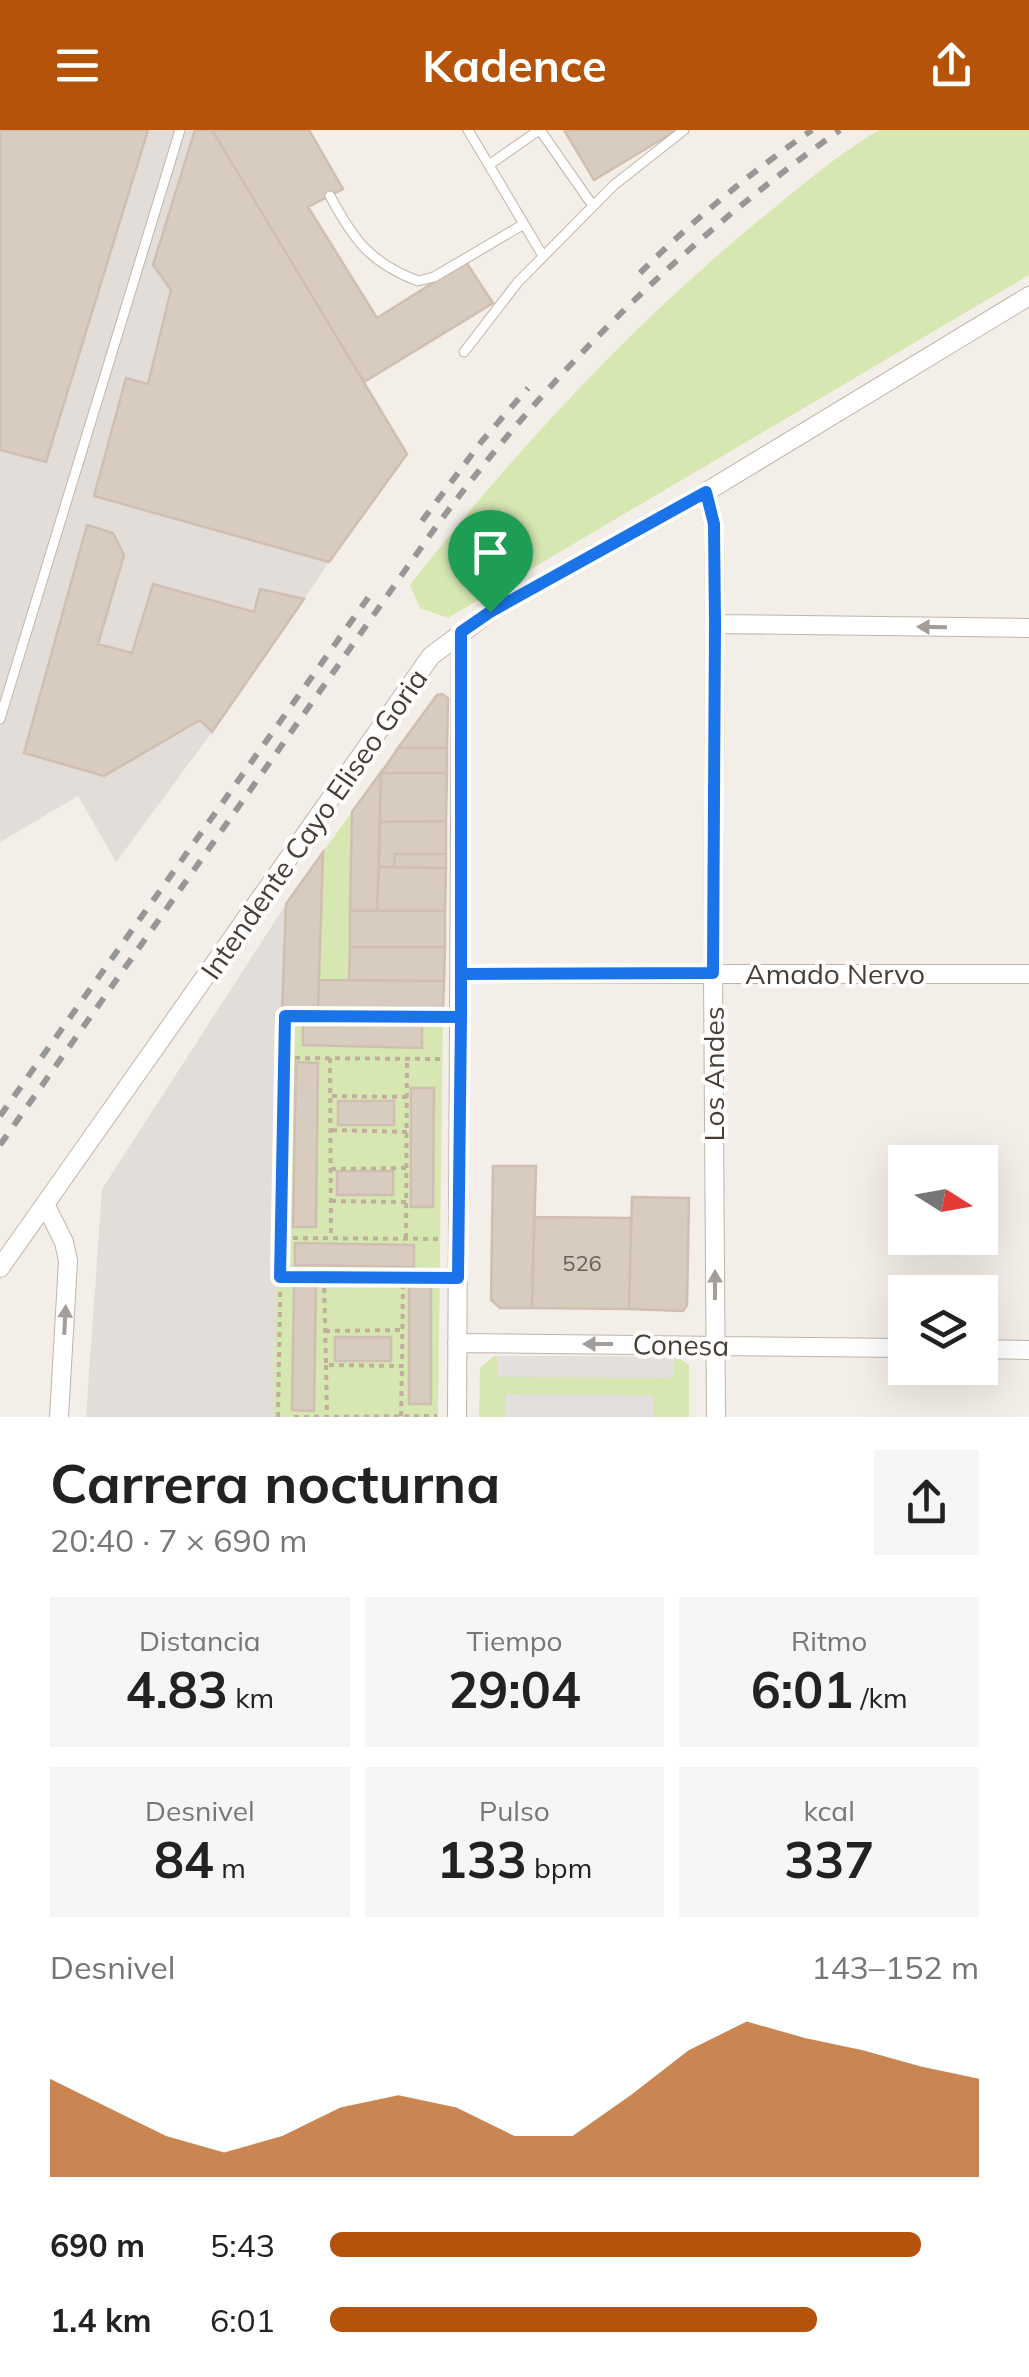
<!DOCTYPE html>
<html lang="es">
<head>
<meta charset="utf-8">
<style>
  body { margin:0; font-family:Mulish,sans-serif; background:#f6f6f6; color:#222; height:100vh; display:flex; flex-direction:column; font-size:38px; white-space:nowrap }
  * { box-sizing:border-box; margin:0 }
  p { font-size:32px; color:#767676 }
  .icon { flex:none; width:55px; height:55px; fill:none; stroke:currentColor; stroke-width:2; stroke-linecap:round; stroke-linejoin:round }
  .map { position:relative; height:1287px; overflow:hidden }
  .side { display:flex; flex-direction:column; background:#fff; flex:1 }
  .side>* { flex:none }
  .needle { width:65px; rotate:101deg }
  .controls { position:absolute; left:888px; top:1015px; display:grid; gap:20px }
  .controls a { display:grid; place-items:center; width:110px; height:110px; border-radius:0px; background:#fff; box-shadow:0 10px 40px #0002; font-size:50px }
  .pin { position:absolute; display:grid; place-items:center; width:85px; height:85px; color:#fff; margin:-102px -42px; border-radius:50% 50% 50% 0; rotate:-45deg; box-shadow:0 0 10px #0007 }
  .pin .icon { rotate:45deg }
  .round { display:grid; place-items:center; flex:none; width:105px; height:105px; border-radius:0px; background:#f6f6f6 }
  .overview { display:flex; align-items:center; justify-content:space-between; height:170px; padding:0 50px }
  h1 { font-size:55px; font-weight:700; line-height:75px }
  .metrics { display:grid; grid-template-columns:repeat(3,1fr); gap:15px; height:170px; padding:10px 50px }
  .metrics div { display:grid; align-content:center; border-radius:0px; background:#f6f6f6; text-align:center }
  .metrics b { font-size:50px; font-weight:700 }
  .metrics small { font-size:28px; font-weight:400 }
  .metrics p { font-size:28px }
  .chart { height:280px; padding:20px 50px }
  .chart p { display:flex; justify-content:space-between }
  .chart svg { width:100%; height:180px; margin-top:10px; fill:#b45309; opacity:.7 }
  ul { padding:0 50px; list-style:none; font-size:32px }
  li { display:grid; grid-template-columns:160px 120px 1fr; align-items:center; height:75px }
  li i { height:25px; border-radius:12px; background:#b45309 }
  header { display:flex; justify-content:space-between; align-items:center; height:130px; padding:0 50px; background:#b45309; color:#fff; font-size:45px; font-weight:700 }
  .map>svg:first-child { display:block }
  .industrial { fill:#e3ddd9 }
  .green { fill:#d6e7b1; fill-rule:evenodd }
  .parking { fill:#e2dfdc }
  .building { fill:#d8cbc0; stroke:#d0bfb0; stroke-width:2.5 }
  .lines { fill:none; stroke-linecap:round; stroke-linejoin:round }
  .lane-casing { stroke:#bfb5aa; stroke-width:11 }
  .street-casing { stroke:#bfb5aa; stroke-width:20 }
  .path { stroke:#c1af9c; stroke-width:4; stroke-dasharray:5 5; stroke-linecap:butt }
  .lane { stroke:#fff; stroke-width:9 }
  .street { stroke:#fff; stroke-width:18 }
  .rail { stroke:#979797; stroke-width:6; stroke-dasharray:12 12; stroke-linecap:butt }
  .oneway { fill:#a39e9a }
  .route-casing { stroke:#fff; stroke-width:20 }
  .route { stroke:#1a73e8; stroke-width:12 }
  .labels { text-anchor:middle; stroke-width:8; stroke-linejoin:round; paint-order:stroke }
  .number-label { font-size:22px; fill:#6b6158 }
  .street-label { font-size:28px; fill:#473e36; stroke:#fff }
</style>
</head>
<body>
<header><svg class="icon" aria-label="menu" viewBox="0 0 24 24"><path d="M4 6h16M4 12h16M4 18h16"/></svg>Kadence<svg class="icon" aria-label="share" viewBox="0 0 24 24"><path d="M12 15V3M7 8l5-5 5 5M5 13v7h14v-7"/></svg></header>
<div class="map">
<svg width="1029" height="1287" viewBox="0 0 1029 1287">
  <rect width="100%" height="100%" fill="#f4eee8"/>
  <path class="industrial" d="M0 0H212L407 324 329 432 238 567 116 732 78 666 0 712Z
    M286 774 273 1287H86L102 1059Z"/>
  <path class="green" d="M879 0H1029V145L448 488 420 478 410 455C515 321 631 195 763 87 801 56 837 25 879 0Z
    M352 682 349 850H319L323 722Z
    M443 880 438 1287H273L282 881ZM303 894 421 895 422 917 303 915ZM297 932 318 933 315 1097H294ZM412 958H434L432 1077ZM338 971H394V995H338ZM338 1041 393 1042V1065H338ZM296 1113 413 1115 414 1136 296 1135ZM294 1153 316 1154 314 1281 292 1280ZM410 1155H431L430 1274H409ZM336 1207 391 1231H335Z
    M494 1226 678 1227 689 1235V1287H479L480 1238Z"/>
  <path class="parking" d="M497 1226 674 1227V1248L497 1247Z
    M506 1264 653 1265V1287H506Z"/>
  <path class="building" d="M0 0H148L46 332 0 320Z
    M195 0H212L407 324 329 432 94 366 126 248 148 254 171 160 153 135Z
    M212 0H309L343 59 308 77 377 188 466 132 493 173 364 252Z
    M564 0H677L594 50Z
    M87 395 113 403 124 425 98 514 132 523 153 454 254 482 260 459 304 469 212 602 200 590 104 646 24 623Z
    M442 564 448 568 447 618H398L437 565Z
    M398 618H447V643H381Z
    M381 642 377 781H350L352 682Z
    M381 643H447L446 691 380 692Z
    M446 691V724H395L394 737H379L380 692Z
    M323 722 318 881H282L286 774Z
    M395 724H446V738L394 737Z
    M379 737 446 738 445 781H377Z
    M350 781H445V817H350Z
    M350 817H445L444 851 349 850Z
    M319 850 444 851 443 880 318 881Z
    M303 893 422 895V918L303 915Z
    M296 932 318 933 316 1097H293Z
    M411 958H434L433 1077H411Z
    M338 971H394V995H338Z
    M493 1036H536L532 1178H500L491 1170Z
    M337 1041H393V1065H337Z
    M632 1067 689 1068 687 1175 683 1181 629 1179Z
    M534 1087 631 1088 629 1179 532 1178Z
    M295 1113 414 1115V1137L295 1135Z
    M294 1153H316L314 1281 292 1280Z
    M409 1155H431V1274H409Z
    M335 1207H391V1231H335Z"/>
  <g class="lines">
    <defs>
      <path id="lane" d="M468 0 543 126
        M540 0 593 76
        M489 35 539 0
        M330 66C353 109 370 133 418 151L434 147 524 94
        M464 222 518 152 614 55 684 0
        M0 589 180 0"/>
      <path id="street" d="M706 362 714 394 715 494 713 843 716 1287
        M715 494 1029 498
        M461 844H1029
        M46 1076 64 1112 68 1131 59 1287
        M0 1138 431 526 490 482 706 362 1029 166
        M457 1213 905 1218
        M980 1219 1029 1220
        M457 1287 461 502"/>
    </defs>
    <use href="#lane" class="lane-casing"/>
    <use href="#street" class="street-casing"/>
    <path class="path" d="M285 928 440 929
      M330 928 331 1108
      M332 966 407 967
      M332 1000 407 1002
      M331 1039 407 1038
      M331 1071 406 1072
      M283 1108 438 1109
      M406 1108 407 928
      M280 1147 438 1149
      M324 1148 326 1235 402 1236 403 1149
      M325 1201 403 1200
      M326 1235 327 1285
      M401 1286 402 1236
      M278 1287 285 886 439 887
      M294 1287 437 1286"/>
    <use href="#lane" class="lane"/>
    <use href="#street" class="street"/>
    <path class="rail" d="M640 143C692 91 751 42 812 0
      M422 391 482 311 528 258
      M0 986 370 465
      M0 1015 430 405C544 248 681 113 840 0"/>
  </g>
  <defs><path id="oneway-solid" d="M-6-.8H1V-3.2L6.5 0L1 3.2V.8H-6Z" transform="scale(2.5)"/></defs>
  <g class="oneway">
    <use href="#oneway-solid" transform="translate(932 497) rotate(-179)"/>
    <use href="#oneway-solid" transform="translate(715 1155) rotate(-90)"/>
    <use href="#oneway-solid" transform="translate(65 1190) rotate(-87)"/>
    <use href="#oneway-solid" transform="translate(598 1214) rotate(-180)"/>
  </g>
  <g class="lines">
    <defs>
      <path id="route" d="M490 482 461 502V887L285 886 280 1147 458 1148 461 887V844L713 843 715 494 714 394 706 362 490 482"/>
    </defs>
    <use href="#route" class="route-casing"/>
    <use href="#route" class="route"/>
  </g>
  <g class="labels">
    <g class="number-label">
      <text x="582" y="1141">526</text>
    </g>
    <g class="street-label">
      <text transform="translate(314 694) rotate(-55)" y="10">Intendente Cayo Eliseo Goria</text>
      <text x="835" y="854">Amado Nervo</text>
      <text transform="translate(714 944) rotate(-90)" y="10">Los Andes</text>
      <text transform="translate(681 1215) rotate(1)" y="10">Conesa</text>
    </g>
  </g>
</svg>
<div class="controls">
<a><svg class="needle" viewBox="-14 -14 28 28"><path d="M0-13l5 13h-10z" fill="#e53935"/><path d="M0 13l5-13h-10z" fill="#767676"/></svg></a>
<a><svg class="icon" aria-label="layers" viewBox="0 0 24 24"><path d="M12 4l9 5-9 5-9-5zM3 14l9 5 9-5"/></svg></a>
</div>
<div class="pin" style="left:490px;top:482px;background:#1e9e55"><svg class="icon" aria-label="arrive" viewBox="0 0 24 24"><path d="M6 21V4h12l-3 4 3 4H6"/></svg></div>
</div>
<section class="side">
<div class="overview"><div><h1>Carrera nocturna</h1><p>20:40 · 7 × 690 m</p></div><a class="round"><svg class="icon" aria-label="share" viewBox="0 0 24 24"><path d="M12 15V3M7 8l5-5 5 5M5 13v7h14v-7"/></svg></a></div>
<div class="metrics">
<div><p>Distancia</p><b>4.83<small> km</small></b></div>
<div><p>Tiempo</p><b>29:04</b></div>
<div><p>Ritmo</p><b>6:01<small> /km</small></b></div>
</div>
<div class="metrics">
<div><p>Desnivel</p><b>84<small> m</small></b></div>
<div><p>Pulso</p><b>133<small> bpm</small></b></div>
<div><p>kcal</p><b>337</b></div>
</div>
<div class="chart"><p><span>Desnivel</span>143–152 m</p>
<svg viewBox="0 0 160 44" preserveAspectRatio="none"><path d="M0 44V20L10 27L20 34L30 38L40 34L50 27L60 24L70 27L80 34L90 34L100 24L110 13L120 6L130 10L140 13L150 17L160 20V44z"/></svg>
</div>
<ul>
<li><b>690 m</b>5:43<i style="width:91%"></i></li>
<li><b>1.4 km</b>6:01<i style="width:75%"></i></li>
</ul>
</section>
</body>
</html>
